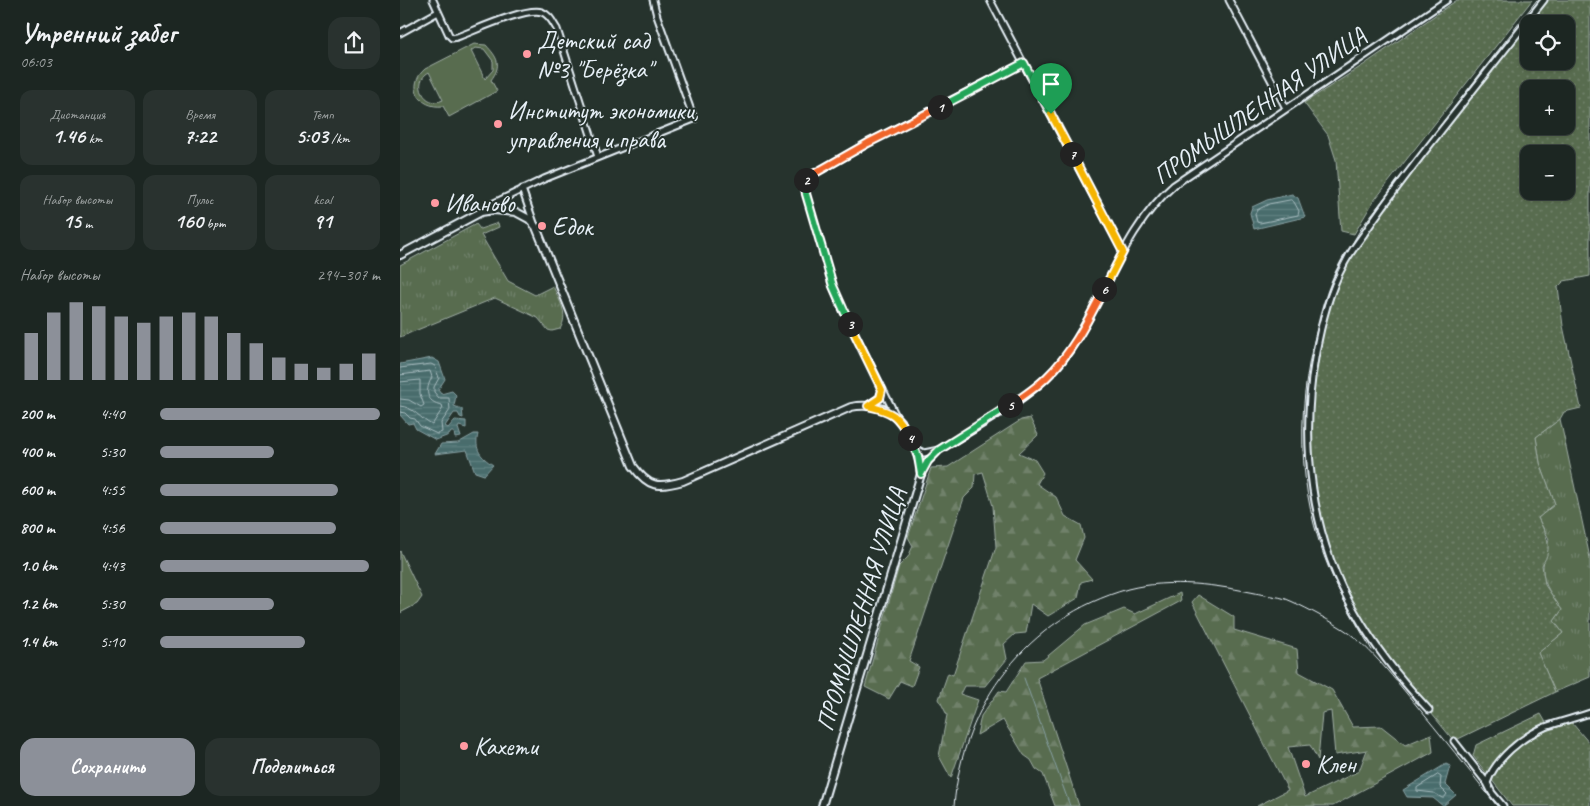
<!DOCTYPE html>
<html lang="ru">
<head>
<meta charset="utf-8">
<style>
  body { margin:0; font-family:Caveat,sans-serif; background:#29322f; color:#f1f3f6; height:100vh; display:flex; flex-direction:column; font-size:19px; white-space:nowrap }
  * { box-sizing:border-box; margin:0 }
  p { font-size:16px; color:#a0a5a5 }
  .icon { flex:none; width:28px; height:28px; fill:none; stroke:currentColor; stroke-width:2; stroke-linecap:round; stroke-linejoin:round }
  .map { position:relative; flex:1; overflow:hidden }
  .drawer { display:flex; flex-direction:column; background:#1c2622; width:400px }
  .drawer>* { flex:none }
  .tools { position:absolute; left:1120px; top:15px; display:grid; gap:10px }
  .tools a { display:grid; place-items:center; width:55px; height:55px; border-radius:10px; background:#1c2622; box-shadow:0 1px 4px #0004,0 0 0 1px #3a4340; font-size:25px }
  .pin { position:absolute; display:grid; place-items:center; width:42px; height:42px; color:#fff; margin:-51px -21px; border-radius:50% 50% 50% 0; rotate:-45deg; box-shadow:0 0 5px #0007 }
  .pin .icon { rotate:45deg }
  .km { position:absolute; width:25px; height:25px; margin:-12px; border-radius:50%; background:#222; color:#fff; font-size:14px; line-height:25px; text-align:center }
  .round { display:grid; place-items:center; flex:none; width:52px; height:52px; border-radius:15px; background:#29322f }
  .summary { display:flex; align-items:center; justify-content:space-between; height:85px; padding:0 20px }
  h1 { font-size:28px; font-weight:700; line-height:38px }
  .stats { display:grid; grid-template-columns:repeat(3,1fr); gap:8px; height:85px; padding:5px 20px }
  .stats div { display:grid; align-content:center; border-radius:12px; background:#29322f; text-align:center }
  .stats b { font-size:21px; font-weight:700 }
  .stats small { font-size:14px; font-weight:400 }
  .stats p { font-size:14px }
  .chart { height:140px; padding:10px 20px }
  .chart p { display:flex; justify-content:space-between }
  .chart svg { width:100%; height:90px; margin-top:5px; stroke:#8c9099; stroke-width:6 }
  .action { display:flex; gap:10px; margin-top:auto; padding:10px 20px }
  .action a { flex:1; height:58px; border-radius:15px; background:#8c9099; color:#fff; font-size:20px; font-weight:700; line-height:58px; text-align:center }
  .action a+a { background:#29322f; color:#f1f3f6 }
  ul { padding:0 20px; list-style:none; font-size:16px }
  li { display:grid; grid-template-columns:80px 60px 1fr; align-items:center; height:38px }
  li i { height:12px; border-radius:6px; background:#8c9099 }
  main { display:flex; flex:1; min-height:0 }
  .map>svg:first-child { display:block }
  .grass { fill:url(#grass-tufts); stroke:#a0aea4 }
  .forest { fill:url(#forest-firs); stroke:#a0aea4; fill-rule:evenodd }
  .garden { fill:url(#garden-dots); stroke:#a0aea4; fill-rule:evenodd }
  .pitch { fill:#586c50; stroke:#a0aea4; fill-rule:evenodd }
  .water { fill:url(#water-rules); stroke:#88a1a4 }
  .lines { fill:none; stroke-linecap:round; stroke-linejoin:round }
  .shore { stroke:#a8bcc0; stroke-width:1 }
  .stream { stroke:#88a1a4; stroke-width:1 }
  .minor-casing { stroke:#e8f1f8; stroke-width:9 }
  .tertiary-casing { stroke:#e8f1f8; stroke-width:10 }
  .minor { stroke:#26332d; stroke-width:5 }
  .tertiary { stroke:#26332d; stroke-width:6 }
  .rail { stroke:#e8f1f8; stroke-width:1 }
  .split-1-casing { stroke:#fff; stroke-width:10 }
  .split-2-casing { stroke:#fff; stroke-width:10 }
  .split-3-casing { stroke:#fff; stroke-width:10 }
  .split-4-casing { stroke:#fff; stroke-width:10 }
  .split-5-casing { stroke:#fff; stroke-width:10 }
  .split-6-casing { stroke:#fff; stroke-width:10 }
  .split-7-casing { stroke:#fff; stroke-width:10 }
  .split-8-casing { stroke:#fff; stroke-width:10 }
  .split-1 { stroke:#22a559; stroke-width:6 }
  .split-2 { stroke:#f0652b; stroke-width:6 }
  .split-3 { stroke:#22a559; stroke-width:6 }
  .split-4 { stroke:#f5b400; stroke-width:6 }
  .split-5 { stroke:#22a559; stroke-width:6 }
  .split-6 { stroke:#f0652b; stroke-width:6 }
  .split-7 { stroke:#f5b400; stroke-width:6 }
  .split-8 { stroke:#f5b400; stroke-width:6 }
  .poi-dot { fill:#ff9aa2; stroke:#26332d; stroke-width:2 }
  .labels { text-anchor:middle; stroke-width:4; stroke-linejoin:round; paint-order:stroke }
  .poi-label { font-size:25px; fill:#e8f1f8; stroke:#26332d; text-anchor:start }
  .street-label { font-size:25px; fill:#e8f1f8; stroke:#26332d }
</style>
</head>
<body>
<main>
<section class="drawer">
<div class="summary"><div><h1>Утренний забег</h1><p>06:03</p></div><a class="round"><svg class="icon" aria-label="share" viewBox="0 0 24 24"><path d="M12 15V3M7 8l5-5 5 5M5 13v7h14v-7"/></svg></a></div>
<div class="stats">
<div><p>Дистанция</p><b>1.46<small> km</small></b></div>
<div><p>Время</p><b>7:22</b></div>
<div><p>Темп</p><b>5:03<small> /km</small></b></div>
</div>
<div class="stats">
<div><p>Набор высоты</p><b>15<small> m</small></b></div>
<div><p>Пульс</p><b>160<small> bpm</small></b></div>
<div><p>kcal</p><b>91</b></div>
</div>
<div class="chart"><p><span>Набор высоты</span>294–307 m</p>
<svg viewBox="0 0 160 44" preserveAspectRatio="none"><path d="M5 44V21M15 44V11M25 44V6M35 44V8M45 44V13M55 44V16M65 44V13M75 44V11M85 44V13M95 44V21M105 44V26M115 44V33M125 44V36M135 44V38M145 44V36M155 44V31"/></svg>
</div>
<ul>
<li><b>200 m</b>4:40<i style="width:100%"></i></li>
<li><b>400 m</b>5:30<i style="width:52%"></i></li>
<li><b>600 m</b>4:55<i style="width:81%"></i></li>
<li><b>800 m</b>4:56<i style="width:80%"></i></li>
<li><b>1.0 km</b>4:43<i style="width:95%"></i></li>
<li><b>1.2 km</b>5:30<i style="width:52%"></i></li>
<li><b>1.4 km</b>5:10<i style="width:66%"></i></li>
</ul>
<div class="action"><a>Сохранить</a><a>Поделиться</a></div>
</section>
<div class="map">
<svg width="1190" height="806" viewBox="0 0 1190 806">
  <defs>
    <pattern id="grass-tufts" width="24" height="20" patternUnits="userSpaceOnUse" patternTransform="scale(1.25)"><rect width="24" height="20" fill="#586c50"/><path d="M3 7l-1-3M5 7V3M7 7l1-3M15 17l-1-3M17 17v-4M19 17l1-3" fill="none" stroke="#70816a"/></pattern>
    <pattern id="forest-firs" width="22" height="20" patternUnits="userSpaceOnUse" patternTransform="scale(1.25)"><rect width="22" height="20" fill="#586c50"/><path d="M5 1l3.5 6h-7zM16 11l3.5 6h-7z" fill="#70816a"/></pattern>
    <pattern id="garden-dots" width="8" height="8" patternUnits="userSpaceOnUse" patternTransform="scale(1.25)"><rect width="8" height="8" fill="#586c50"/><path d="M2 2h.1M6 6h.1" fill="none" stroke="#70816a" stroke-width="1.8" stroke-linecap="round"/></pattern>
    <pattern id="water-rules" width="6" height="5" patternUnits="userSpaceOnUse" patternTransform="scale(1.25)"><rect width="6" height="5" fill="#486c6c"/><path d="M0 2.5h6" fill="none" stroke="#628182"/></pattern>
  </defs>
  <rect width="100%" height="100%" fill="#26332d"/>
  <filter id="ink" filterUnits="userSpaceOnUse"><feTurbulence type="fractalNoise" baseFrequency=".02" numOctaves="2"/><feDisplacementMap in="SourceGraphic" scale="10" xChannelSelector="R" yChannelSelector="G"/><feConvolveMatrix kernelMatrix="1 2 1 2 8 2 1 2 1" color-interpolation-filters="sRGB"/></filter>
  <g filter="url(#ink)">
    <path class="grass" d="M98 223 99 227 81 235 108 281 135 295 153 286C160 302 169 314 160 329L152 331 148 330 138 318 95 298 0 337V265L76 224 80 229Z
      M1160 419 1190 558V677L1155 692 1138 653 1163 633 1154 621 1162 610C1140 578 1139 576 1149 539L1138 518 1155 504 1140 463 1136 437Z"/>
    <path class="forest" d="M630 418 638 435 619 453 635 460 643 473 637 484 656 497 665 516 681 525 684 538 675 560 692 579 681 582 678 598 648 616 631 604 626 633 615 634 604 644 607 659 585 686H564L560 694 578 700 551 778 539 756 547 715 539 699 548 673 553 675 596 547 593 506 583 472 575 474 574 488 564 498 509 661 519 667 512 686 500 681 489 699 465 687 499 566 508 557 513 546 508 537 531 468 548 467 621 420Z
      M780 593 781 601 637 678 679 806H655L643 774 636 769 631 760 624 755 603 720 577 735 581 716 599 691 606 692 626 661 643 660 685 625 724 609 735 614Z
      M798 595 834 617V630L897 649 899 672 932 690 953 727 981 726 1005 745 1031 734 1033 752 933 806H857L888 790 792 602ZM931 711 935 755 967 750 959 771 905 797 888 747 910 745 918 760 922 713Z"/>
    <path class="garden" d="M1057 0H1132L973 202 954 234 941 231 936 160 928 135 904 103 965 64Z
      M1144 0H1190V276L1164 281 1158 287 1163 326 1181 408 1164 412 1160 419 1136 437 1140 463 1155 504 1138 518C1146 535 1154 547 1142 565L1145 585 1162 610 1154 621 1163 633 1138 653 1155 692 1054 741 972 641 931 561 916 509 908 440 910 384 932 295 943 265 992 193ZM1129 24H1166V61H1129ZM1129 89H1166V126H1129ZM1129 154H1166V191H1129Z
      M1141 714 1148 726 1153 729 1167 723H1172L1190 744V806H1112L1073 756 1076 745Z"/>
    <path class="pitch" d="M74 44 86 45C98 58 102 65 91 80L97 91 49 117 43 106C19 109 6 85 25 69ZM75 48 84 49 93 61V70L85 79 71 51ZM29 72 43 100C25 109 11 82 29 72Z
      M0 551 22 597 17 604 0 613Z"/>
    <path class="water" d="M892 194 898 198 905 217 854 229 850 213 852 207 867 200Z
      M32 358 39 362 45 379 38 390 41 394 52 391 56 395 54 406 62 409 63 418 60 417 58 413H54L45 426 48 428 55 420 66 421V428L59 426 58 428 61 437 55 438 54 432H51L49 435 36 440 16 429 13 423 8 424 0 415V364Z
      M74 434H78C74 450 81 457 93 465L84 475 75 472 67 450 35 454 41 444 58 443Z
      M1046 764 1050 766 1045 784 1056 795 1043 806 1033 798 1007 797 1003 790Z"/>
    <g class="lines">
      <path class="shore" d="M891 200 894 202 899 211 898 215 860 223 857 222 855 214 857 210 869 204Z
        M0 368 31 364 35 366 39 378 34 387V392L39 398H49L50 410 41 423 42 432 37 434 20 426 15 419 10 418 5 413 0 412
        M0 375 30 371 32 377C25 390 25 402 42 405L43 408 32 425C20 419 14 407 0 406
        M0 382 20 380V394L24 405 21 407 9 400 0 399
        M1038 775 1041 777 1040 787 1047 794 1044 798H1042L1034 793 1017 791V788Z"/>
      <path class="stream" d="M624 678 670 806"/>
      <defs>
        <path id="minor" d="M33 0 49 35 52 38 57 37C74 31 125 7 142 12 150 15 153 23 157 29L198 157
          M590 0 723 252
          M829 0 886 108
          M0 33 38 12
          M122 189 134 223
          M81 212 94 203 144 179 294 119 257 16 253 0
          M468 405 479 398 482 391
          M496 416 443 310 433 286 406 194C405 186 404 181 410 176L468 143 624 63
          M516 449 524 453 539 450C580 425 636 396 664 358 705 303 721 231 774 185L1047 0
          M521 473 528 461 537 452
          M1029 710C1001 680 975 648 955 612 911 537 900 443 915 358 920 329 929 291 944 264 949 254 957 244 964 234 983 205 1004 178 1025 151 1065 101 1104 50 1144 0
          M1054 741 1087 783
          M1103 806 1092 793 1087 783C1095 759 1122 737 1145 727 1159 722 1175 718 1190 713"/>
        <path id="tertiary" d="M0 255 81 212 94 210 116 212 129 219 136 227 233 466C249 488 258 488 283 481L451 407C464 404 486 406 496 417 508 428 521 458 521 474L422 806"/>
      </defs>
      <use href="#minor" class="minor-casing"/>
      <use href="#tertiary" class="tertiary-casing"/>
      <use href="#minor" class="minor"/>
      <use href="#tertiary" class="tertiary"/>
      <path class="rail" d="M972 650C951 615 931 580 919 541 892 458 900 364 932 284 941 264 951 245 962 227L1137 0
        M554 806C562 704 628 617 728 589 771 578 817 585 860 594 868 596 877 596 886 599 901 605 925 618 940 627 967 643 991 675 1012 700 1041 735 1069 770 1097 806"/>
    </g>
  </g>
  <g class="lines" filter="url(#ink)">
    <defs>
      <path id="split-1" d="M540 107 624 63 651 114"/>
      <path id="split-2" d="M406 180 410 176 468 143 540 107"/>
      <path id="split-3" d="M406 180 405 186 406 194 433 286 450 324"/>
      <path id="split-4" d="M450 324 482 390 480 398 468 406C494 412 497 415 510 438"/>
      <path id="split-5" d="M510 438 518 456 521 474 528 461 539 450 610 405"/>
      <path id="split-6" d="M610 405C622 397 636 388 647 377 672 353 688 320 704 289"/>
      <path id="split-7" d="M672 154 723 252 704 289"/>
      <path id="split-8" d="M651 114 672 154"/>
    </defs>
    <use href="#split-1" class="split-1-casing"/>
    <use href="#split-2" class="split-2-casing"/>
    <use href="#split-3" class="split-3-casing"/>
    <use href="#split-4" class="split-4-casing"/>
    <use href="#split-5" class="split-5-casing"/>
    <use href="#split-6" class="split-6-casing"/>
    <use href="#split-7" class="split-7-casing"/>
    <use href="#split-8" class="split-8-casing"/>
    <use href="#split-1" class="split-1"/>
    <use href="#split-2" class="split-2"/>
    <use href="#split-3" class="split-3"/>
    <use href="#split-4" class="split-4"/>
    <use href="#split-5" class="split-5"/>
    <use href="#split-6" class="split-6"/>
    <use href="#split-7" class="split-7"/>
    <use href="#split-8" class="split-8"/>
  </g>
  <g class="poi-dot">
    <circle cx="127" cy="54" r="5"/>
    <circle cx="98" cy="124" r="5"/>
    <circle cx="35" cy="203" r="5"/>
    <circle cx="142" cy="226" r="5"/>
    <circle cx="64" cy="746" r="5"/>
    <circle cx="906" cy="764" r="5"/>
  </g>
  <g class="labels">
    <g class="poi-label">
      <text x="137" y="49">Детский сад<tspan x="137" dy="29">№3 "Берёзка"</tspan></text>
      <text x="108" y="119">Институт экономики,<tspan x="108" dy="29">управления и права</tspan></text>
      <text x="45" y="212">Иваново</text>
      <text x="152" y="235">Едок</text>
      <text x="74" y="755">Кахети</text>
      <text x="916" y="773">Клен</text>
    </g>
    <g class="street-label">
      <text transform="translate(859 105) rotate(-35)" y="9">ПРОМЫШЛЕННАЯ УЛИЦА</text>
      <text transform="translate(460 609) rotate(-73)" y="9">ПРОМЫШЛЕННАЯ УЛИЦА</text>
    </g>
  </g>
</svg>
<div class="tools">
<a><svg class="icon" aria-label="locate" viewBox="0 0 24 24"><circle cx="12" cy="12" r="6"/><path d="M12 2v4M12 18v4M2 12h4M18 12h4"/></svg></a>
<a>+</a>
<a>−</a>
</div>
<div class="pin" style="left:651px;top:114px;background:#1e9e55"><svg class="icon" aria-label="arrive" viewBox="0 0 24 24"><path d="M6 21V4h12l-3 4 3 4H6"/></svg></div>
<b class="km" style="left:540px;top:107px">1</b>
<b class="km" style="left:406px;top:180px">2</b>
<b class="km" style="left:450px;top:324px">3</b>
<b class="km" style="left:510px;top:438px">4</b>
<b class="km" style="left:610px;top:405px">5</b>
<b class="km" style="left:704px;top:289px">6</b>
<b class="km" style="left:672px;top:154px">7</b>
</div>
</main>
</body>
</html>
